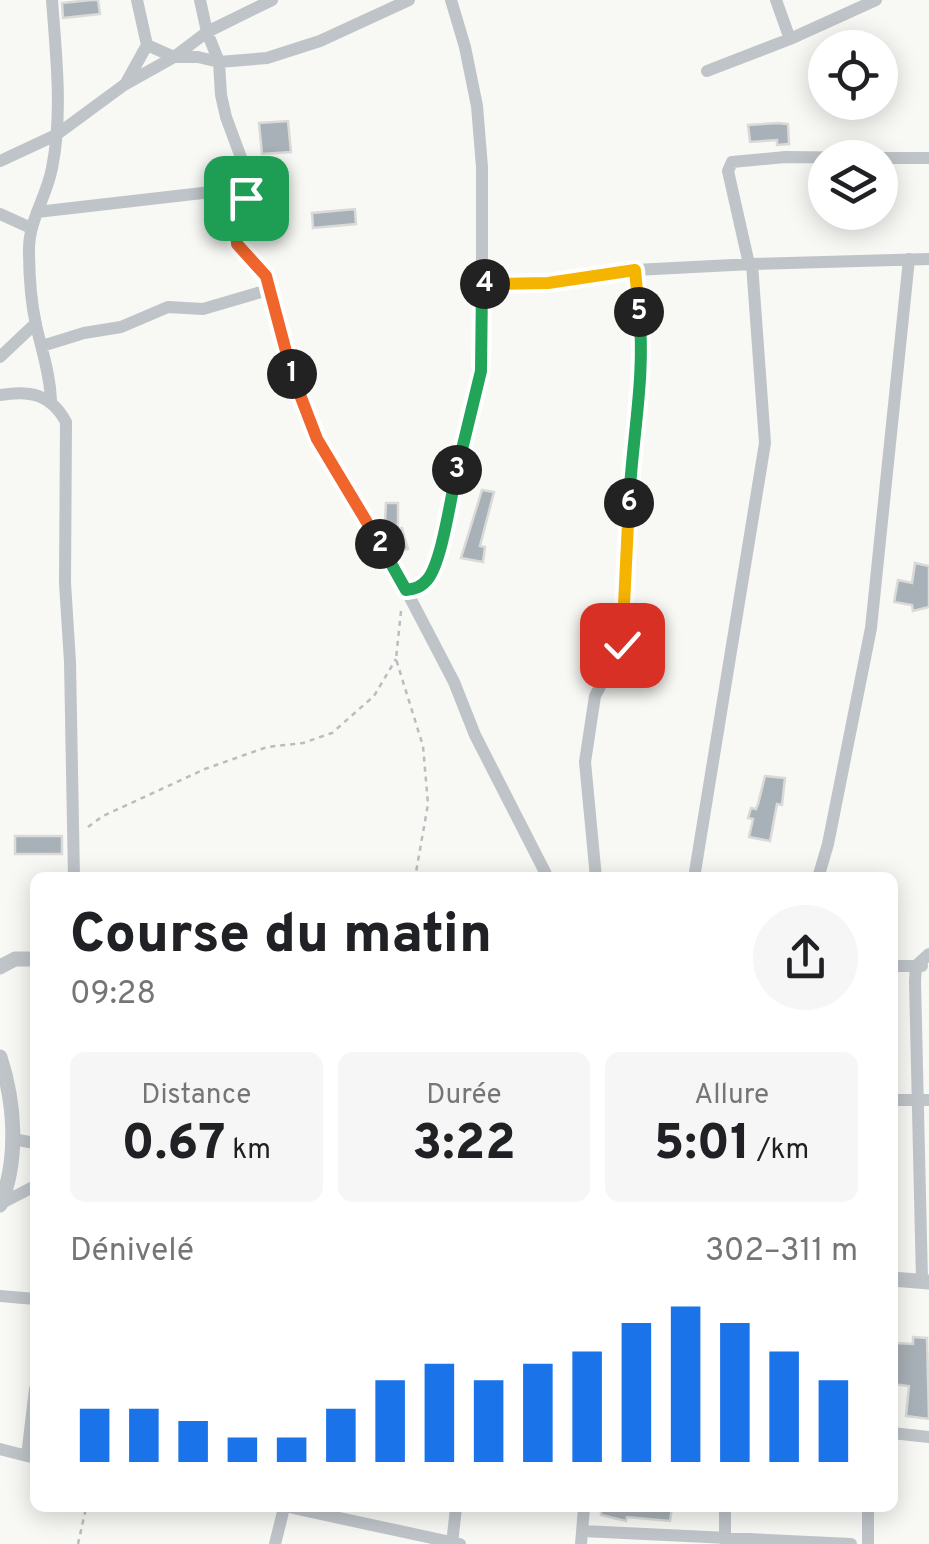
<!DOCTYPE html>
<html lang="fr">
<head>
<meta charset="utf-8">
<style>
  body { margin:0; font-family:Overpass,sans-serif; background:#f6f6f6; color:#202124; height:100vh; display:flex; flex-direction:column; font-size:38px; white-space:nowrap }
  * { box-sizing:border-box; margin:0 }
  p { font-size:32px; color:#757577 }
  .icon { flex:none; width:55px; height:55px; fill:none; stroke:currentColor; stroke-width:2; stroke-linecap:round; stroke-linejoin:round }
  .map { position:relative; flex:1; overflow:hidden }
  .details { position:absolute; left:30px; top:872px; width:868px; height:640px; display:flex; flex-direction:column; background:#fff; border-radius:15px; box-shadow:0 5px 25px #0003 }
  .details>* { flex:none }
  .fabs { position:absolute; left:808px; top:30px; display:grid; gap:20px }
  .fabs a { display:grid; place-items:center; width:90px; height:90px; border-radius:50%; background:#fff; box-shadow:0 5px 25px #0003; font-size:50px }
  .pin { position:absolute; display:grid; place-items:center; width:85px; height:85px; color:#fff; margin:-42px; border-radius:20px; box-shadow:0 5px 15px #0006 }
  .km { position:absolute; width:50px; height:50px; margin:-25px; border-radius:50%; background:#222; color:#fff; font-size:28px; line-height:50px; text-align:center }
  .round { display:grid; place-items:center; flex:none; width:105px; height:105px; border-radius:52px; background:#f6f6f6 }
  .head { display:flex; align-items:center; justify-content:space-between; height:170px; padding:0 40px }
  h1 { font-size:55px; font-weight:800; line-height:75px }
  .stats { display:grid; grid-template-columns:repeat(3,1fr); gap:15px; height:170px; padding:10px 40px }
  .stats div { display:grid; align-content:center; border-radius:15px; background:#f6f6f6; text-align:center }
  .stats b { font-size:50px; font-weight:800 }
  .stats small { font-size:28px; font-weight:400 }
  .stats p { font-size:28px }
  .chart { height:280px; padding:20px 40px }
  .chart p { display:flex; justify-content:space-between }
  .chart svg { width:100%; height:180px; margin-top:10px; stroke:#1a73e8; stroke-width:6 }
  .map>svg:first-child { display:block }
  .building { fill:#a8b1b7; stroke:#dadad8; stroke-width:2.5 }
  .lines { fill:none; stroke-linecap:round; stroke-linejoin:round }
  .path { stroke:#b9bdc0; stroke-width:2.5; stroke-dasharray:5 5; stroke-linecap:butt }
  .minor { stroke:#bfc4c8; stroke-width:12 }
  .tertiary { stroke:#bfc4c8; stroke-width:15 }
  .split-1-casing { stroke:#fff; stroke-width:20 }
  .split-2-casing { stroke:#fff; stroke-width:20 }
  .split-3-casing { stroke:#fff; stroke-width:20 }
  .split-4-casing { stroke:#fff; stroke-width:20 }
  .split-5-casing { stroke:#fff; stroke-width:20 }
  .split-6-casing { stroke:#fff; stroke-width:20 }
  .split-7-casing { stroke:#fff; stroke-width:20 }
  .split-1 { stroke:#f0652b; stroke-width:12 }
  .split-2 { stroke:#f0652b; stroke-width:12 }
  .split-3 { stroke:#22a559; stroke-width:12 }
  .split-4 { stroke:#22a559; stroke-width:12 }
  .split-5 { stroke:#f5b400; stroke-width:12 }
  .split-6 { stroke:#22a559; stroke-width:12 }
  .split-7 { stroke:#f5b400; stroke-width:12 }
</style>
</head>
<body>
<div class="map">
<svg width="929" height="1544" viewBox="0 0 929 1544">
  <rect width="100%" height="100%" fill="#f8f8f5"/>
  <path class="building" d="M91 0H98L100 14 63 18 62 3Z
    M288 121 291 152 262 154 259 123Z
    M777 123 788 124 789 144 777 145V140L750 142 748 125Z
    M355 209 356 224 313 228 312 213Z
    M482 490 494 492 480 546 485 547 483 562 461 558Z
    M386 503H398V529L402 528 408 549 396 553 393 549 385 520Z
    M915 563 929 566V607L913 611 912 605 894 602 898 580 912 583Z
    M765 776 785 778 782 805 777 804 770 841 749 837 753 819 748 818 751 808 756 809 758 804Z
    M15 836H62V854H15Z
    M913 1337 927 1338 929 1419 906 1416 909 1386 892 1384 897 1343 913 1344Z
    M601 1508H672L670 1521 627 1517 626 1521 601 1515Z"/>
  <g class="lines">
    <path class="path" d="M401 611 396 659 423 746 428 804 415 878
      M88 827 103 816 205 769 267 747 303 743 332 733 374 696 396 659
      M78 1544 86 1508"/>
    <path class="minor" d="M200 0 207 32 219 62 221 95 226 117 243 163 246 188 236 224 237 243 266 276 297 392 317 439 406 590 454 682 475 735 548 878
      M776 0 790 39
      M147 45 174 57 207 32 272 0
      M707 71 790 39 876 0
      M126 83 147 45 137 0
      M880 158H929
      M0 161 56 135 124 85 174 57H198L219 62 267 58 320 41 409 0
      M37 212 246 188
      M0 214 31 228
      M749 264 728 171 732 162 785 157 880 158
      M482 284 512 286 635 270 752 264 929 259
      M42 346 84 333 121 327 168 307 203 309 271 289
      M0 357 36 323
      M0 395C30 390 51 394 66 422L65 583 70 662 74 878
      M51 400C50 374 42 351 36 325 31 302 29 273 29 249 29 220 47 196 52 168 63 114 56 55 52 0
      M406 590 417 589 433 571 476 398 482 342V167L477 106 465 47 451 0
      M596 878 585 762 595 696 622 645 631 453 643 358 635 270
      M694 878 765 443 752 264
      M818 878 828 844 871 628 909 259
      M892 966H922
      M892 1100H929
      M12 1139 35 1143
      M2 1203 35 1186
      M922 1281 915 981 916 966 929 954
      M0 1296 35 1299
      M892 1433 929 1437
      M0 1449 31 1457
      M27 1456 35 1389
      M293 1508 460 1544
      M583 1531 851 1544
      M725 1540V1508
      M275 1544 284 1508
      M452 1544 456 1508
      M581 1544 584 1508
      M868 1544V1508"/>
    <path class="tertiary" d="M0 967 15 959H35
      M0 1057C15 1103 19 1160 0 1205
      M892 1279 929 1282"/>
  </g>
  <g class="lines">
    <defs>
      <path id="split-1" d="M246 198 236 224 237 244 266 276 292 374"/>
      <path id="split-2" d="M292 374 317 439 380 544"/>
      <path id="split-3" d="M380 544 406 590C415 589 421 587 427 580 442 563 451 495 457 470"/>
      <path id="split-4" d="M457 470 481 371 482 284H485"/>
      <path id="split-5" d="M485 284 548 283 635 270 639 312"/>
      <path id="split-6" d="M629 503C632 438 646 376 639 312"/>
      <path id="split-7" d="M622 645 629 503"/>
    </defs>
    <use href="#split-1" class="split-1-casing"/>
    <use href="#split-2" class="split-2-casing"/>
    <use href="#split-3" class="split-3-casing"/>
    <use href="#split-4" class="split-4-casing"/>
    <use href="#split-5" class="split-5-casing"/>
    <use href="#split-6" class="split-6-casing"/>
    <use href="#split-7" class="split-7-casing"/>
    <use href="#split-1" class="split-1"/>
    <use href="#split-2" class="split-2"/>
    <use href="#split-3" class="split-3"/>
    <use href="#split-4" class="split-4"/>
    <use href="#split-5" class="split-5"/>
    <use href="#split-6" class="split-6"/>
    <use href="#split-7" class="split-7"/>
  </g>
</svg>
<div class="fabs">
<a><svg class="icon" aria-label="locate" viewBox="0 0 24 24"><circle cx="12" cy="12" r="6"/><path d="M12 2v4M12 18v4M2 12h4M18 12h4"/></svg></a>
<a><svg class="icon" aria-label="layers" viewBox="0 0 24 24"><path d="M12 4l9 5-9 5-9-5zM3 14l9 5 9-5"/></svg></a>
</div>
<div class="pin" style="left:246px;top:198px;background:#1e9e55"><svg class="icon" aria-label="arrive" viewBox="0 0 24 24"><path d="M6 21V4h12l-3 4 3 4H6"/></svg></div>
<div class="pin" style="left:622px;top:645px;background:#d93025"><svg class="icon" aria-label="check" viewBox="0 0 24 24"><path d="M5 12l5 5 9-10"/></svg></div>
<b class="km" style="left:292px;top:374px">1</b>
<b class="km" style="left:380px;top:544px">2</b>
<b class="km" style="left:457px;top:470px">3</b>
<b class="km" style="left:485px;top:284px">4</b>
<b class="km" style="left:639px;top:312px">5</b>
<b class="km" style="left:629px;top:503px">6</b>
<section class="details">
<div class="head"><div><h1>Course du matin</h1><p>09:28</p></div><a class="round"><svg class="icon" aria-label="share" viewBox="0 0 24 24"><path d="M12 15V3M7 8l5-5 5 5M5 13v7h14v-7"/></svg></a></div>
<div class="stats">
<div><p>Distance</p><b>0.67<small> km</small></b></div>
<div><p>Durée</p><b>3:22</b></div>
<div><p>Allure</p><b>5:01<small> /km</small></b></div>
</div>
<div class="chart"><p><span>Dénivelé</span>302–311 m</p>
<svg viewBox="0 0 160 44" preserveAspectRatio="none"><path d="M5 44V31M15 44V31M25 44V34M35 44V38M45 44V38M55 44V31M65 44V24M75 44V20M85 44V24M95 44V20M105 44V17M115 44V10M125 44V6M135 44V10M145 44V17M155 44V24"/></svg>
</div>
</section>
</div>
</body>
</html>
